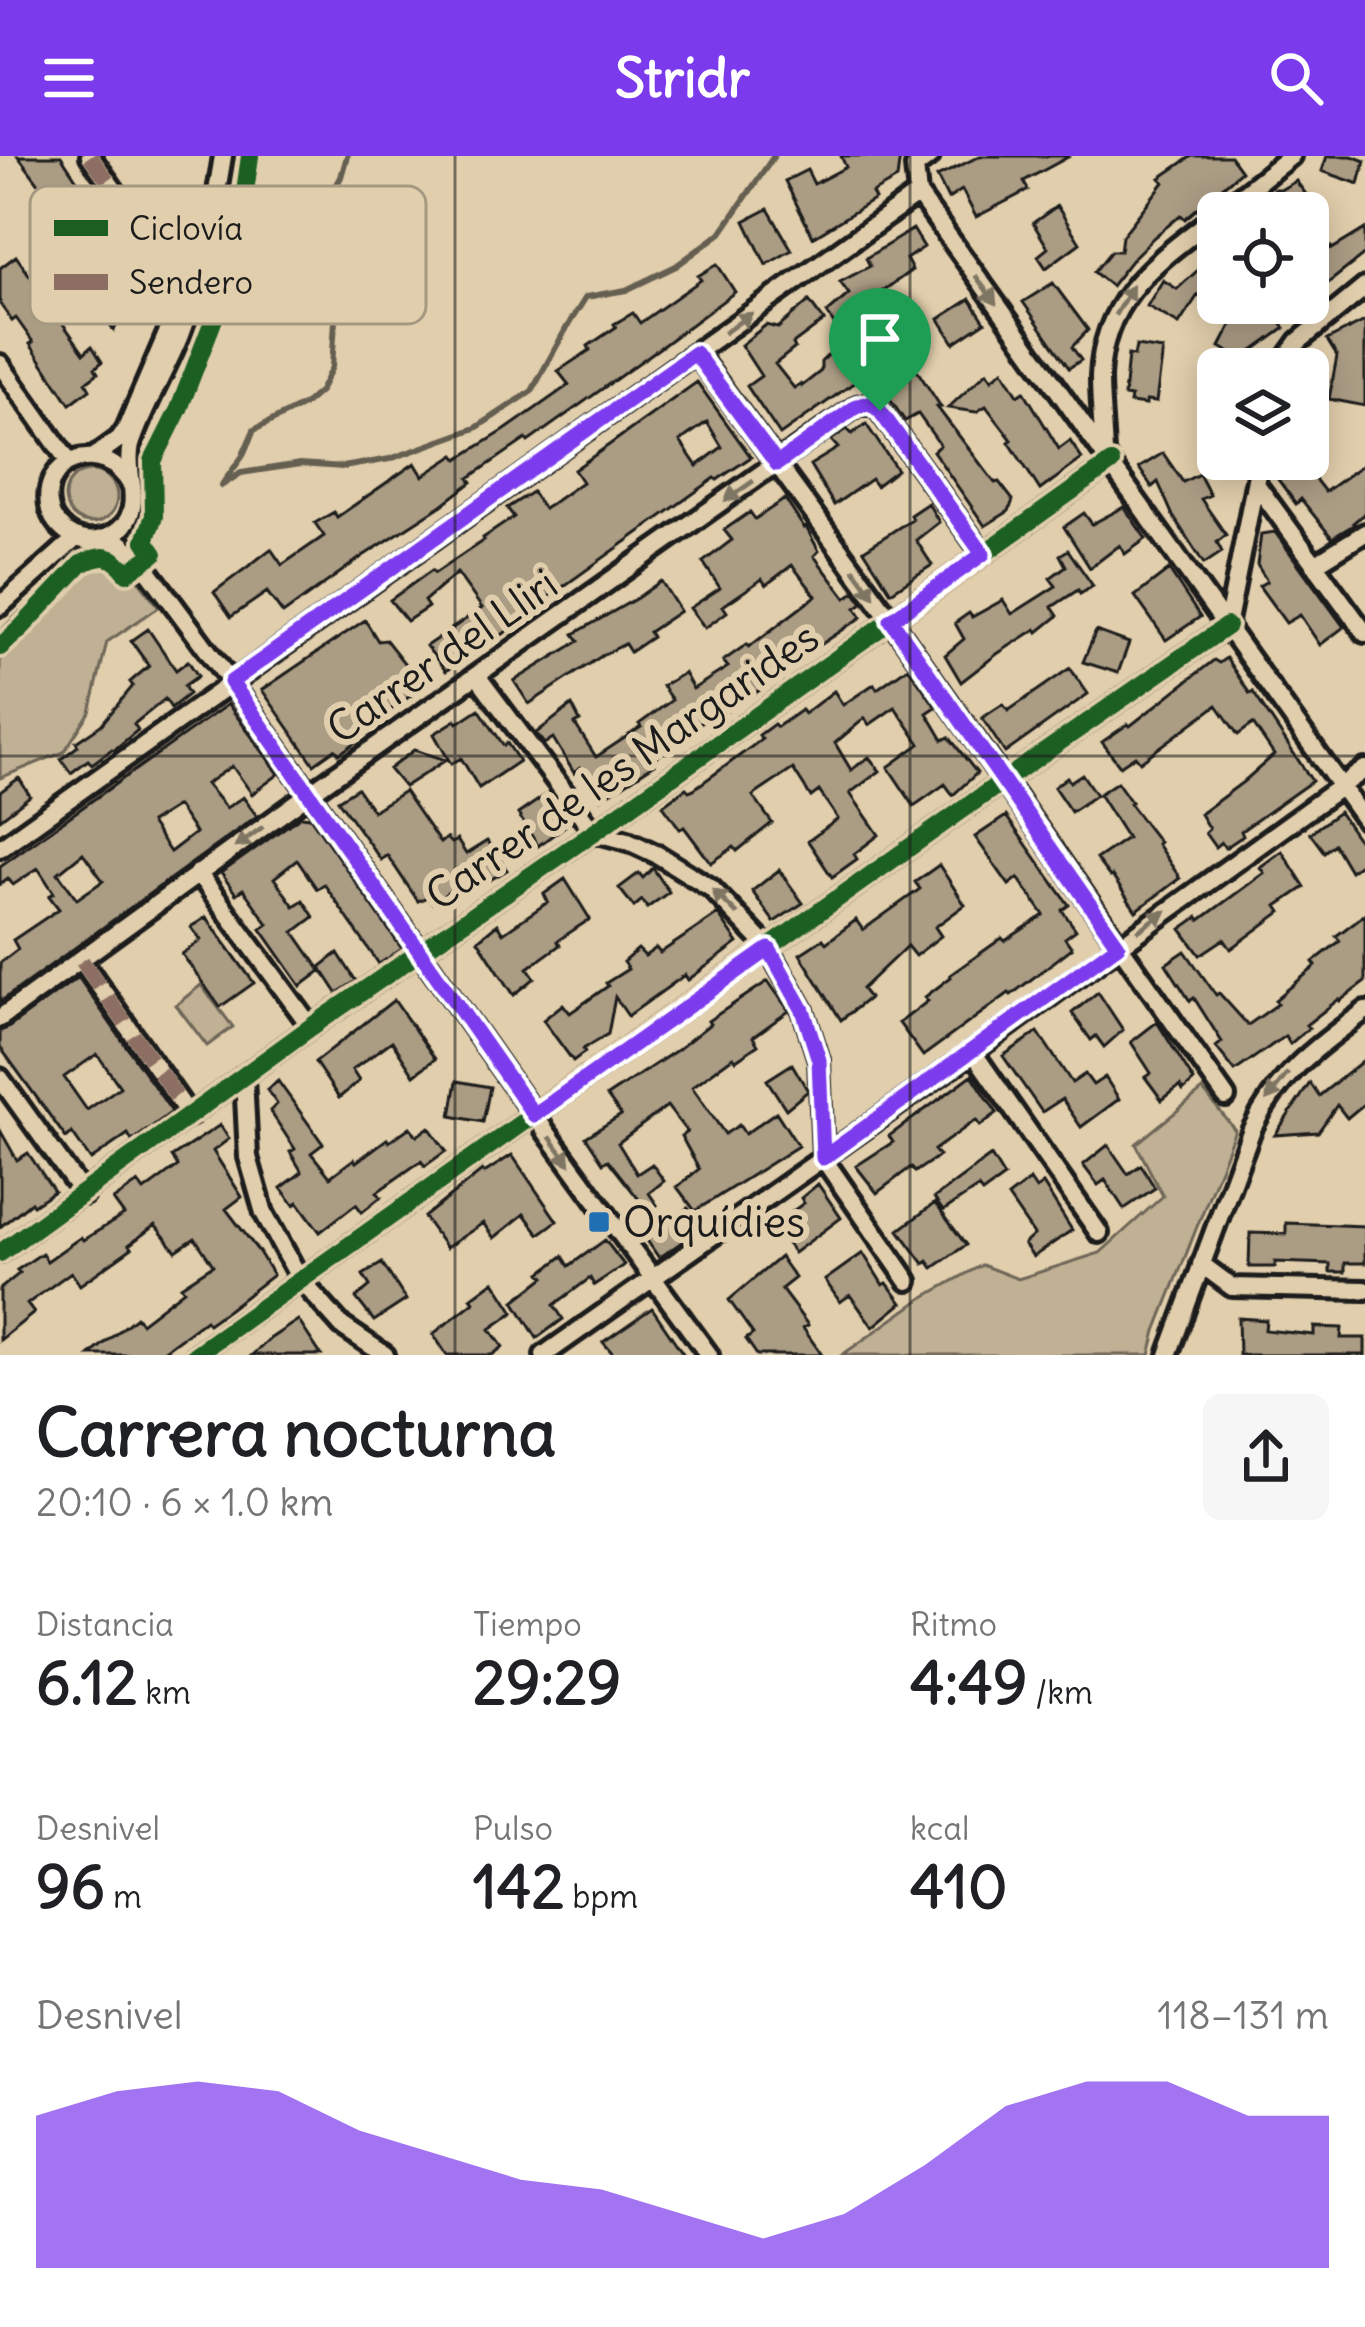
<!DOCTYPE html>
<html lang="es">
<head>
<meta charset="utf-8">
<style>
  body { margin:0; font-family:Delius,sans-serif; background:#f6f6f6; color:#202124; height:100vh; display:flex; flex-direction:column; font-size:45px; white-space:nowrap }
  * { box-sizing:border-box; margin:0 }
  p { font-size:39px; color:#757577 }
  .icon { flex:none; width:66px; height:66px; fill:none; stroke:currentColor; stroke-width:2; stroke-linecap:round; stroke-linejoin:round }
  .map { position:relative; height:1199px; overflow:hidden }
  .side { display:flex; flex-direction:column; background:#fff; flex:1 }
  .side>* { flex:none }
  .buttons { position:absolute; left:1197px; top:36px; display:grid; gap:24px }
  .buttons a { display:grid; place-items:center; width:132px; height:132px; border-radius:18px; background:#fff; box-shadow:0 6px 30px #0003; font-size:60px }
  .pin { position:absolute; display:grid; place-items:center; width:102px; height:102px; color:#fff; margin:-123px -51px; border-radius:50% 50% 50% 0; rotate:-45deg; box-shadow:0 0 12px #0007 }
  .pin .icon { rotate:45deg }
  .round { display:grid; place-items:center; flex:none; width:126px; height:126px; border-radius:18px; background:#f6f6f6 }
  .headline { display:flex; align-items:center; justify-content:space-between; height:204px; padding:0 36px }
  h1 { font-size:66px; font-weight:700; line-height:90px }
  .figures { display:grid; grid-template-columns:repeat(3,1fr); gap:18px; height:204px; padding:12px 36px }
  .figures div { display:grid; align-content:center }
  .figures b { font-size:60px; font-weight:700 }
  .figures small { font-size:33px; font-weight:400 }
  .figures p { font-size:33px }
  .chart { height:336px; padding:24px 36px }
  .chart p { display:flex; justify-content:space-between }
  .chart svg { width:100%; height:216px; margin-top:12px; fill:#7c3aed; opacity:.7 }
  header { display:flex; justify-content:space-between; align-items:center; height:156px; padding:0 36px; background:#7c3aed; color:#fff; font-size:54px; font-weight:700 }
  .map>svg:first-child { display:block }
  .green { fill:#c0b194; stroke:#6e6658; stroke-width:3 }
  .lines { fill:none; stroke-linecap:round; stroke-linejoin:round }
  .stream { stroke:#655e51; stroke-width:6 }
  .building { fill:#ab9c84; stroke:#1c1c1c; stroke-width:3; fill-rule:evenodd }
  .street-casing { stroke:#1c1c1c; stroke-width:26 }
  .street { stroke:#e1ceac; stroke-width:16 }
  .quiet { stroke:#8d6e63; stroke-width:15; stroke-dasharray:30 15; stroke-linecap:butt }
  .cycleway-casing { stroke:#e1ceac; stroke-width:26 }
  .cycleway { stroke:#1b5e20; stroke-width:18 }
  .oneway { fill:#7e7564 }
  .route-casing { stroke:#fff; stroke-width:24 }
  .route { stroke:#7c3aed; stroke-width:15 }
  .grid { fill:none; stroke:#1c1c1c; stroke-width:3; stroke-opacity:0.55 }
  .poi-dot { fill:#1f6fb2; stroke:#e1ceac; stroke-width:4.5 }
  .labels { text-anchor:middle; stroke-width:12; stroke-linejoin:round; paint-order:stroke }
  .street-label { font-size:42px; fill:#1c1c1c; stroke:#e1ceac }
  .poi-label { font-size:42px; fill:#1c1c1c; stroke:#e1ceac; text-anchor:start }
  .key { fill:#e1ceac; stroke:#a69981; stroke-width:3 }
  .key-label { font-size:33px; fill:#1c1c1c }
</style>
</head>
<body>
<header><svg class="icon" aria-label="menu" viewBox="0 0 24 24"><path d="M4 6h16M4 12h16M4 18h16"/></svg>Stridr<svg class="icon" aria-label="search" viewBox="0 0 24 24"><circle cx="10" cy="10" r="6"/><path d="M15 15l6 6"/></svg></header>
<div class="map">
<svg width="1365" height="1199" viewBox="0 0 1365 1199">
  <rect width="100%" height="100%" fill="#e1ceac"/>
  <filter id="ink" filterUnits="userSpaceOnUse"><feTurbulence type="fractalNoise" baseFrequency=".00833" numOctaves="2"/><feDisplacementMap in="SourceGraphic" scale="24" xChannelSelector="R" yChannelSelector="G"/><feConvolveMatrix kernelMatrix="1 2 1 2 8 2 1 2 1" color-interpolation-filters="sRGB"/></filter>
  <g filter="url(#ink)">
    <path class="green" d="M65 341a26 26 0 1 1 52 0a26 26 0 1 1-52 0Z
      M115 393 159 451 107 486 90 556 64 596 0 622V475L72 406 87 395Z
      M201 829 233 871 207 890 176 849Z
      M1203 934 1235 974 1156 1175 1150 1199H842L921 1143 982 1109 1018 1123 1100 1097 1163 1040 1136 988Z"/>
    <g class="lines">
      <path class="stream" d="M223 327 242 301 254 274 305 248 320 235 332 211 335 165 328 117 318 84 320 60 341 21 347 0
        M221 330 241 317 300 308 343 311 390 303 476 272 532 235 567 171 586 141 626 134 676 110 721 77 774 0"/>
    </g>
    <path class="building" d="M18 0H61L92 47 94 46 132 100 139 114 114 175 93 145 101 139 54 72 61 67 39 36 43 33Z
      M841 0H900L897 23 872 37 875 43 813 81 785 25 807 14 814 28 846 11Z
      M980 0H1070L1024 25 1028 34 976 61 962 34 948 43 937 21Z
      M1192 0H1230L1241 15 1185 63 1181 59 1154 81 1133 102 1111 130 1094 116 1111 95H1120L1122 80 1164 26 1160 22Z
      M1327 0H1352L1365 5 1359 28 1322 15Z
      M1296 25 1311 45 1296 57H1261L1274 33H1282Z
      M1057 50 1080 87 1046 112 1038 100 1048 92 1033 67Z
      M768 53 792 94 766 109 745 65Z
      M913 73 924 91 906 103 912 114 873 142 876 147 838 174 827 157 849 138 840 126 870 110 866 102Z
      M1365 73V98L1308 143V107L1331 91 1332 93Z
      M16 100 40 134 45 130 59 150 53 154 84 197 92 190 102 206 95 212 98 217 86 226 90 233 70 248 30 188 33 186 16 162 12 165 0 148V112Z
      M1208 105 1218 115V128L1202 143 1198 139 1179 168 1147 150 1163 124 1177 133Z
      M717 108 735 136 665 188 528 286 526 283 469 322 472 326 442 349 363 400 283 458 267 436 231 461 214 436 271 393 282 409 324 380 315 367 334 356 337 361 415 307 423 320 455 299 458 303 505 274 569 229 558 215 590 194 588 190 616 171 614 168 633 157 640 167 701 124 698 120Z
      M1053 127 1088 174 1072 191 1081 204 1069 212 1023 146Z
      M970 143 985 166 954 187 939 163Z
      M809 145 824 165 793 188 795 192 775 208 794 232 800 228 802 230 821 215V206L840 188 862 221 780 279 747 230 761 220 741 189 766 169 778 172Z
      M1252 147H1263L1285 162 1280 166 1285 172 1242 203 1220 191 1236 160Z
      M1365 165V250L1329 243 1337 200 1327 184Z
      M899 187 941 251H937L995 327 999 326 1013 344 1009 355 985 370 933 295 940 289 918 258 905 265 867 210Z
      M1136 190 1163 194 1156 246 1146 245V249L1130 247 1131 241 1124 240 1128 199 1134 200Z
      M1003 214 1018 239 1024 235 1059 293 1070 285 1082 303 1040 334 1009 286 1012 284 986 250 976 256 948 252 987 216 992 223Z
      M697 226 751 301 717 324 715 322 536 450 537 453 495 484 471 500 469 497 446 515 426 490 482 452 457 417 424 445 428 451 407 465 390 444 432 414 435 417 484 384 483 382 514 361 507 352 532 336 544 353 582 326 574 314ZM707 266 722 291 697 310 680 285Z
      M866 268 897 314 876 330 871 323 834 349 810 309 838 292 831 284 847 273 852 278Z
      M1163 297 1183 326 1199 318 1210 339 1201 343 1226 379 1217 386 1222 396 1204 408 1173 360 1158 326 1152 331 1139 312Z
      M1279 303H1314L1311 318 1325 336 1365 307V357L1353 367 1355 368 1332 382 1301 343 1296 348 1277 322Z
      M785 343 804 372 806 371 819 395 814 400 846 442 855 436 863 447 856 452 862 461 771 522 773 525 751 540 749 538 721 559 717 554 653 604 655 608 601 643 580 612 574 617 553 582 544 588 536 577 572 549 580 565 575 568 596 601 641 571 639 568 672 544 662 530 684 517 693 533 728 511 723 505 747 488 749 491 816 440 792 409 766 429 762 423 723 450 727 456 705 472 690 452 720 432 703 406 732 384 724 374 750 356 755 363Z
      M928 347 939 366 916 384 932 409 891 436 864 394 912 363 910 359Z
      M1124 351 1146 383 1125 398 1120 389 1090 412 1064 371 1084 357 1092 368Z
      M1275 376 1344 471 1320 489 1300 459 1286 467 1259 430 1267 425 1257 409 1261 378Z
      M1068 394 1093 430 1080 438 1078 434 1052 451 1058 460 1038 476 1036 473 997 498 961 526 945 499 964 483 955 467 969 457 972 461 1003 444 1012 458 1056 430 1050 422 1066 410 1060 399Z
      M1169 414 1200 461 1166 484 1135 440Z
      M661 425 680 455 649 476 652 481 630 496 625 488 603 499 529 548 514 525 579 485 574 478 637 442Z
      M365 464 378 485 386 484 423 531 351 582 355 587 339 598 335 593 314 608 262 534Z
      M148 473 176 514 188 505 198 520 184 530 189 538 171 552 165 543 134 568 138 574 114 594 112 593 92 608 88 604 71 617 61 603 78 590 76 586 101 569 133 530 130 526 149 510 131 485Z
      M1096 475 1129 487 1118 517 1083 506Z
      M1226 502 1250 538 1253 536 1312 625 1241 675 1243 680 1225 692 1221 686 1215 691 1205 677 1209 673 1200 658 1243 626 1274 599 1253 568 1238 579 1217 549 1140 606 1135 600 1120 610 1102 586 1128 568 1130 570 1214 504 1219 507Z
      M908 511 936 551 927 557 943 584 949 581 977 617 953 639 945 628 914 650 888 611 920 588 895 551 869 569 865 562 835 587 851 614 869 601 880 615 850 637 879 679 854 698 857 703 832 721 808 685 838 663 819 635 811 641 793 613 753 640 772 667 737 695 734 691 711 707 684 671 680 673 663 649 686 632 689 635 694 633 723 612 762 583 759 579 774 568 777 571 801 554 804 558 834 535 843 549 874 528 877 533Z
      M1070 512 1088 538 1005 597 982 562 1003 548 1008 555Z
      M228 548 279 618 252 638 232 610 206 628 226 652 243 641 257 660 0 846V807L18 793 13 784 59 753 49 740 54 737 38 712 13 729 8 722 0 728V710ZM177 650 195 677 170 696 150 667ZM83 697 103 725 77 743 58 717Z
      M479 553 504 590 507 587 519 605 479 632 461 602 451 608 434 578 456 564 458 567Z
      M414 594 446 604 404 631 389 613Z
      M1082 618 1096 639 1071 656 1054 631 1067 621 1070 626Z
      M19 622 30 640 0 663V636Z
      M1117 626 1131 646 1129 647 1159 686 1157 688 1180 722 1136 755 1112 720 1110 721 1096 703 1127 682 1099 638Z
      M357 632 373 655 404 635 440 687 446 682 451 687 457 684 466 698 487 685 507 714 490 724 483 712 433 747 427 741 418 745 387 699 381 704 338 644Z
      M544 640 565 670 538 690 518 658Z
      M1339 656 1365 694V704L1350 715 1334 688 1324 696 1310 677Z
      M301 660 310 661 402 793 379 808 324 728 317 733 297 704 274 722 294 750 303 744 314 761 294 776 321 815 301 830 261 773 268 768 243 733 236 738 221 717Z
      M1006 660 1069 749 1062 754 1076 774 1065 782 1072 792 1011 839 1009 837 923 900 899 867 928 845 925 841 951 821 950 819 1002 782 1005 785 1044 759 1018 722 1009 729 975 681Z
      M1282 695 1305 731 1277 750 1281 756 1231 793 1224 783 1200 799 1181 773 1198 761 1200 764 1264 717 1260 711Z
      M939 709 965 749 935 771 941 780 915 800 907 790 862 833 869 842 841 864 800 798 823 783 826 787 856 764 863 774 920 733 915 726Z
      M653 712 669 736 647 752 642 744 634 751 619 732 639 717 643 722Z
      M779 714 803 747 774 766 752 735Z
      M565 723 590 763 557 785 560 789 528 812 535 822 514 839 478 784 497 768 503 777 548 746 544 738Z
      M718 758 738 787 688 824 685 819 628 860 615 841 608 878 583 893 585 896 573 905 543 864 563 848 570 857 608 830 606 827 628 813 623 806 638 793 645 800 656 792 660 797Z
      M1365 758V826L1340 845 1339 843 1306 869 1309 872 1290 888 1285 880 1235 915 1216 891 1222 886 1194 842 1190 845 1166 808 1185 795 1216 839 1219 837 1248 869 1278 848 1275 844 1316 810 1313 806 1340 785 1336 780Z
      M206 761 254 827 220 851 182 798 201 784 191 771Z
      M338 797 356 825 337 837 320 811Z
      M78 821 172 956 132 985 128 978 91 1004 72 977 66 982 0 891V875L8 872ZM97 898 120 931 87 954 64 921Z
      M768 825 789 855 753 881 758 889 736 904 733 901 692 931 725 978 739 969 745 978 776 956 798 990 695 1055 677 1031 699 1013 681 980 687 976 667 950 618 987 637 1018 652 1008 664 1025 649 1037 657 1049 648 1055 608 1004 603 1007 586 981 621 959 607 940 677 894 710 868 708 865Z
      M1098 836 1123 874 1104 891 1096 880 1091 884 1072 857Z
      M394 844 435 903 414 919 392 885 352 914 359 925 339 942 315 906Z
      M1157 866 1194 925 1183 935 1180 930 1162 944 1145 921 1151 917 1131 886Z
      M1038 876 1072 927 1085 918 1093 929 1105 921 1119 943 1081 971 1062 943 1042 956 1003 900Z
      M1365 903V947L1347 962 1337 949 1318 976 1275 979 1310 927 1319 940Z
      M792 908 808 935 786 953 767 924Z
      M972 919 997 957 980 970 976 964 934 994 939 1000 915 1016 911 1011 877 1037 856 1010 893 986 889 980Z
      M278 925 323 988 311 997 330 1021 354 1003 356 1006 387 983 389 986 410 971 417 980 429 971 446 995 425 1010 421 1005 377 1036 381 1041 362 1056 356 1048 320 1076 298 1046 294 1049 281 1032 302 1016 290 996 295 993 270 955 277 948 267 934Z
      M457 925 490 931 483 966 451 960Z
      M220 969 229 983 213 995 242 1041 226 1053 259 1096 273 1119 229 1153 208 1168 205 1164 158 1199H90L136 1161 141 1167 184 1134 181 1130 213 1109 195 1082 176 1095 155 1069 129 1089 132 1092 80 1129 71 1116 27 1148 34 1157 0 1184V1133L20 1117 17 1114 42 1097 47 1105 81 1081 83 1084 124 1059 113 1044 138 1027 144 1035 178 1010 172 1001Z
      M0 974 17 1004 28 997 54 1035 33 1049 31 1046 0 1071Z
      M1108 989 1128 1018 1141 1009 1155 1032 1124 1053 1105 1024 1098 1029 1083 1009Z
      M512 999 557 1065 539 1078 524 1058 494 1082 483 1067 446 1092 424 1061 482 1015 484 1017Z
      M991 1000 1004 1021 982 1037 978 1032 943 1055 934 1042Z
      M1030 1024 1036 1033 1043 1028 1072 1074 1033 1101 1024 1088 1034 1079 1008 1041Z
      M818 1028 841 1062 794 1097 773 1069 804 1047 801 1042Z
      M935 1047 966 1089 933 1112 928 1105 924 1108 899 1074Z
      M688 1052 702 1072 659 1102 644 1080Z
      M1286 1067 1365 1070V1107H1345V1116H1330V1108L1275 1106V1111H1249L1250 1077 1286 1078Z
      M605 1084 624 1109 594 1129 590 1122 554 1149 563 1163 537 1182 514 1145 545 1121 541 1117 563 1100 569 1110Z
      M863 1097 883 1129 887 1127 902 1147 873 1171 850 1139 840 1146 825 1124Z
      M780 1101 795 1122 781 1133 808 1169 803 1172 822 1199H757L746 1183 753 1178 729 1144Z
      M382 1107 406 1144 374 1165 356 1142 370 1130 363 1119Z
      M494 1125 514 1156 490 1173 503 1191 492 1199H447L433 1178 474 1146 471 1142Z
      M652 1152 684 1199H614L603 1186Z
      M1238 1162 1266 1164 1265 1174 1314 1179V1171L1342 1172 1341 1182H1365V1199H1239Z
      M298 1164 321 1199H252L271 1182Z"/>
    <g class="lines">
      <defs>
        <path id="street" d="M90 0 184 132
          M930 0 915 11 918 38 1365 664
          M1219 57 1291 0
          M696 197 891 464 1226 941
          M0 208 69 306
          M1279 213 1299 185 1365 131
          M1104 297C1103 272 1100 246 1100 221 1103 138 1160 104 1218 58
          M94 301 119 283 126 273 172 166 186 124
          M1256 328 1365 477
          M131 329C103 279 37 304 50 354 53 365 63 376 74 381 91 388 111 384 124 369 143 346 124 314 131 289 142 254 166 214 180 179 202 122 213 61 223 0
          M111 379 142 406 231 526 534 959 709 1199
          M1315 408 1365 377
          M0 450 76 382
          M1227 470 1260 303
          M478 521 594 676 628 685 658 699 711 732 769 793 803 854 819 904 823 1002 908 1125
          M0 692 918 38
          M198 717 311 871
          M82 805 190 960
          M0 862 310 637 857 250 870 247 880 255 983 398
          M973 896 1099 1077
          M244 921 248 1001 264 1057 300 1123 342 1170 385 1199
          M0 922 84 1039
          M0 1097 311 871 594 676 1111 307
          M1201 1108 1232 1131 1365 1134
          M195 1199 1003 625 1227 470
          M544 1199 973 896 1365 613
          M1168 1199 1252 973C1281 915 1315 893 1365 855"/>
      </defs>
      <use href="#street" class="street-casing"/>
      <use href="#street" class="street"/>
      <path class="quiet" d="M90 0 184 132
        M82 805 190 960"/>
      <defs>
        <path id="cycleway" d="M0 491 21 472 81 408C103 397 112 398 127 417L154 398 145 385 154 360 153 305 179 253 215 160 239 78 250 0
          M0 1097 311 871 594 676 1111 307
          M195 1199 1003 625 1227 470"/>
      </defs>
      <use href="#cycleway" class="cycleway-casing"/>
      <use href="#cycleway" class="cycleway"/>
    </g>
    <defs><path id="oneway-solid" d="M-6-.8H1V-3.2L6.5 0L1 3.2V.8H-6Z" transform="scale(3)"/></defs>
    <g class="oneway">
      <use href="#oneway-solid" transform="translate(986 134) rotate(54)"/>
      <use href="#oneway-solid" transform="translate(1124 144) rotate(-59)"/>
      <use href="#oneway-solid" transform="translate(738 167) rotate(-36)"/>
      <use href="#oneway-solid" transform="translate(739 335) rotate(145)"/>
      <use href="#oneway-solid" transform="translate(864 427) rotate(54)"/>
      <use href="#oneway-solid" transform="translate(249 681) rotate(144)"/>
      <use href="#oneway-solid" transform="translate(725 746) rotate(-135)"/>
      <use href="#oneway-solid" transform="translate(1152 765) rotate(-36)"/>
      <use href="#oneway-solid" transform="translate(1277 931) rotate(128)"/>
      <use href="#oneway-solid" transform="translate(560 995) rotate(54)"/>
    </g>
  </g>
  <g class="lines" filter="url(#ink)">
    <defs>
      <path id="route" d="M695 197 777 308 857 250 870 247 880 255 983 398 891 464 1118 789 823 1002 819 904 803 854 769 793 534 959 231 526Z"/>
    </defs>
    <use href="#route" class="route-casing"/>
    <use href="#route" class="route"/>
  </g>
  <path class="grid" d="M455 0V1199M910 0V1199M0 600H1365"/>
  <rect class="poi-dot" x="587" y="1054" width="24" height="24" rx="6"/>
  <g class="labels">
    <g class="street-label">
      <text transform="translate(442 500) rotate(-35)" y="15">Carrer del Lliri</text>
      <text transform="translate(622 610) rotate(-35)" y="15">Carrer de les Margarides</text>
    </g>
    <g class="poi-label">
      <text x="623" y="1081">Orquídies</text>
    </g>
  </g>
  <rect x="30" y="30" width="396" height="138" rx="18" class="key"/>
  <rect x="54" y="64" width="54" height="16" fill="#1b5e20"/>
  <rect x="54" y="118" width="54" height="16" fill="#8d6e63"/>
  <g class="key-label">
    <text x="129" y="84">Ciclovía</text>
    <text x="129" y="138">Sendero</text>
  </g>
</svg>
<div class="buttons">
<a><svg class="icon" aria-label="locate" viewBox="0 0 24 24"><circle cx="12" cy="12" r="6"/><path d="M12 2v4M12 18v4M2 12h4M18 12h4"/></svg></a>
<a><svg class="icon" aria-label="layers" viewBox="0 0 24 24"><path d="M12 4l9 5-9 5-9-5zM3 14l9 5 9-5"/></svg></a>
</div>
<div class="pin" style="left:880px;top:255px;background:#1e9e55"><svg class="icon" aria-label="arrive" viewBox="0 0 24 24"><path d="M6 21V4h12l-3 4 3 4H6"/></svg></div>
</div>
<section class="side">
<div class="headline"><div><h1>Carrera nocturna</h1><p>20:10 · 6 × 1.0 km</p></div><a class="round"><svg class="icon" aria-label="share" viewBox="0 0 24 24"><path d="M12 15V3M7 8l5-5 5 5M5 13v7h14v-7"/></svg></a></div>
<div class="figures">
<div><p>Distancia</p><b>6.12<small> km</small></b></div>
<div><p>Tiempo</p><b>29:29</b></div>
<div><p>Ritmo</p><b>4:49<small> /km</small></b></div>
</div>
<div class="figures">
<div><p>Desnivel</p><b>96<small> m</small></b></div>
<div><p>Pulso</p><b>142<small> bpm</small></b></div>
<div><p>kcal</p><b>410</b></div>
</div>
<div class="chart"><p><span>Desnivel</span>118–131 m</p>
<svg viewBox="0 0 160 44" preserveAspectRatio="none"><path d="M0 44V13L10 8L20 6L30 8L40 16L50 21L60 26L70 28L80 33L90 38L100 33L110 23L120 11L130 6L140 6L150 13L160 13V44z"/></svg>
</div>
</section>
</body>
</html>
